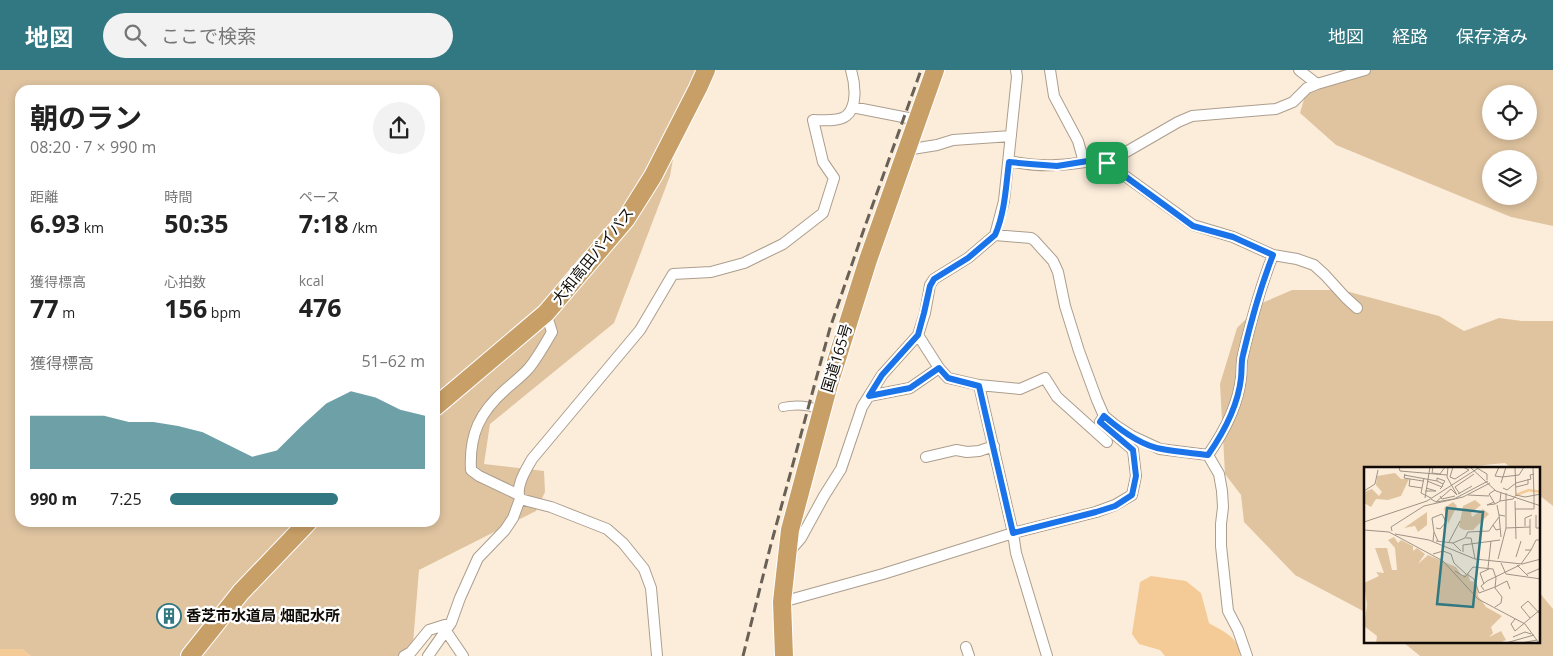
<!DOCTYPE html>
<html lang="ja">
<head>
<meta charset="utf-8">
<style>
  body { margin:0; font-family:"Open Sans","Noto Sans JP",sans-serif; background:#f2f2f2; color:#222; height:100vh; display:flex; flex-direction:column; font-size:19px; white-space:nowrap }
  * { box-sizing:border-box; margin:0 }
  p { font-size:16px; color:#767676 }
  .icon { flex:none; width:28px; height:28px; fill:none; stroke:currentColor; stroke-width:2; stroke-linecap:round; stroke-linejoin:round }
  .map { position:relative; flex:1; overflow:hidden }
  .drawer { position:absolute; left:15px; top:15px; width:425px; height:442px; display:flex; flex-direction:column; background:#fff; border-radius:15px; box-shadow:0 2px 8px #0003 }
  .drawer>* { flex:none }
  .fabs { position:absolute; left:1482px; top:15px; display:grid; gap:10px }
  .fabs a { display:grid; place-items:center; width:55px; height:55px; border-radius:50%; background:#fff; box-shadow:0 2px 8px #0003; font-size:25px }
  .pin { position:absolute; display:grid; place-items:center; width:42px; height:42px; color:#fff; margin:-21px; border-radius:10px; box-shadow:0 2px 8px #0006 }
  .round { display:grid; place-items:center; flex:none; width:52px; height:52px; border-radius:26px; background:#f2f2f2 }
  .head { display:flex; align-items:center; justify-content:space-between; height:85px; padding:0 15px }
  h1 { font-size:28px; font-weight:700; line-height:38px }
  .figures { display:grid; grid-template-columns:repeat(3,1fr); gap:8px; height:85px; padding:5px 15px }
  .figures div { display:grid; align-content:center }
  .figures b { font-size:25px; font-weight:700 }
  .figures small { font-size:14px; font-weight:400 }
  .figures p { font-size:14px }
  .chart { height:140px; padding:10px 15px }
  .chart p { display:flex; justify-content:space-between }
  .chart svg { width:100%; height:90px; margin-top:5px; fill:#317883; opacity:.7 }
  ul { padding:0 15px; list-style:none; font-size:16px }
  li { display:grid; grid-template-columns:80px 60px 1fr; align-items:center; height:38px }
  li i { height:12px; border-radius:6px; background:#317883 }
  header { display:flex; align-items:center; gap:30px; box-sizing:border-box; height:70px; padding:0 25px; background:#317883; color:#fff }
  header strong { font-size:24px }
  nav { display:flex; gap:28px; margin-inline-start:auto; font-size:18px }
  .search { width:350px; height:45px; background:#f2f2f2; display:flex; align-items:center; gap:12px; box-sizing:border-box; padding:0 18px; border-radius:28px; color:#767676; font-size:19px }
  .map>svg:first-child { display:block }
  .green { fill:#e0c4a0; fill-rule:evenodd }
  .water { fill:#f4cb96 }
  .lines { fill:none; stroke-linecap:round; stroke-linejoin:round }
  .pedestrian-casing { stroke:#ac9e8d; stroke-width:10 }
  .minor-casing { stroke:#ac9e8d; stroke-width:12 }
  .trunk-casing { stroke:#fff; stroke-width:20 }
  .pedestrian { stroke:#fff; stroke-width:8 }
  .minor { stroke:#fff; stroke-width:10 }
  .trunk { stroke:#c8a067; stroke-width:18 }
  .rail { stroke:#696056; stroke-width:3; stroke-dasharray:10 5; stroke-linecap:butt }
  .route-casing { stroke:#fff; stroke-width:10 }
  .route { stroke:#1a73e8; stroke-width:6 }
  .labels { text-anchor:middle; stroke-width:4.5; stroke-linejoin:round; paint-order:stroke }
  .street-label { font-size:15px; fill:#100b06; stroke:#fff }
  .poi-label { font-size:15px; font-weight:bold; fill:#100b06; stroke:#fff; text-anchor:start }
  .inset-river { fill:none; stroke:#f4cb96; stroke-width:2.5 }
  .inset-road { fill:none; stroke:#9e9386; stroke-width:1 }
  .view { fill:#317883; fill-opacity:0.15; stroke:#317883; stroke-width:2.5 }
  .inset-edge { fill:none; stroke:#100b06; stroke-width:2.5 }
</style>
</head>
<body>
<header>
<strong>地図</strong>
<div class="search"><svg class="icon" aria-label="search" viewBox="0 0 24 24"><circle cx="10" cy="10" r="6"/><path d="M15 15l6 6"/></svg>ここで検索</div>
<nav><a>地図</a><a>経路</a><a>保存済み</a></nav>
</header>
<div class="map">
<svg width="1553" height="586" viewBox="0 0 1553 586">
  <rect width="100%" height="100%" fill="#fceddb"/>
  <path class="green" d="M0 0H697L683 33 670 106 614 253 490 354 484 394 544 401 545 422 536 441 419 500 412 586H31L22 579H0ZM20 20H435V452H20Z
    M1341 0H1553V156L1511 147 1336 75 1300 43 1307 19ZM1491 24H1529V61H1491ZM1491 89H1529V126H1491Z
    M1292 220H1342L1439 246 1464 261 1499 248 1522 251H1553V436L1539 425V398H1511L1505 393 1465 397 1463 398H1366L1365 542 1295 505 1244 452 1241 425 1225 404 1220 314 1237 258 1262 233Z
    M1539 522 1553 539V586H1420L1403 572H1539Z"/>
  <path class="water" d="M1151 506 1186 511 1201 523 1209 553C1224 562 1239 567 1240 586H1165L1160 580 1139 574 1132 564 1140 512Z
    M0 579H22L31 586H0Z"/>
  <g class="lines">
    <defs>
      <path id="pedestrian" d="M783 337C796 334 808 335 821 340"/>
      <path id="minor" d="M1050 0 1054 26 1078 71 1084 92
        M1299 0 1317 14 1365 0
        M852 37 908 48 917 52
        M906 80 937 75 953 70 1011 66
        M1009 91C1024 94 1040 96 1056 95 1075 95 1088 89 1107 93L1193 155 1233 167 1273 185 1297 189 1314 195 1325 205 1345 227 1357 238
        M1107 93 1178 52 1192 46 1276 39 1293 32 1307 18 1317 14
        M995 165 1031 168 1034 170 1053 191 1058 202 1065 236 1079 281 1097 330 1104 346 1115 355 1132 366 1160 379 1208 385 1219 404 1222 421 1223 437 1221 454V476L1228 541 1238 560 1247 586
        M918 265 939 298
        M979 315 1020 319 1045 308 1057 327 1107 372
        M869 326 910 318 939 298 948 308 979 315 1013 463 1016 483 1047 586
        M1208 385C1224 362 1238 336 1241 308 1242 300 1241 292 1243 285 1251 251 1260 218 1273 185
        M926 387 956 380 967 382 979 381 994 376
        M519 425 479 406 471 400C469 364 480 342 506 319 514 312 523 305 529 298 538 287 545 274 552 262L546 243
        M520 429 551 437 607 459 623 473 644 499 651 518 657 586
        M789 482 801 468 824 426 841 399 862 337 882 305 918 265 925 243 930 215 934 209 968 188 995 165 1004 131 1017 7 1016 0
        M782 532 883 504 1013 463 1096 442 1115 435 1132 425 1136 406 1133 380 1100 352 1104 346
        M446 561 463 586
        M966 577 969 586
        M404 586 411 582 429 560 451 553 460 528 478 488 505 460 513 448 520 429C515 416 526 400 532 389L640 260 673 204 711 202 744 193 783 174 823 143 834 108 823 92 813 50C822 50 838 52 846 46 858 37 855 13 851 0
        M428 586 451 553"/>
      <path id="trunk" d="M435 337 546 243 626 149 653 106 698 18 706 0
        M190 586 241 522 308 452
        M784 586 782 532 790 460 829 314 868 190 935 0"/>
    </defs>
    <use href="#pedestrian" class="pedestrian-casing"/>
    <use href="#minor" class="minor-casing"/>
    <use href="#trunk" class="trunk-casing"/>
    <use href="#pedestrian" class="pedestrian"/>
    <use href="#minor" class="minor"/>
    <use href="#trunk" class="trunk"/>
    <path class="rail" d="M743 586 770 478 830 258 864 159 921 0"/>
  </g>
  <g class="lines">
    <defs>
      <path id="route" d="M1094 90 1107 93 1193 156 1233 167 1273 185C1260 218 1251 251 1243 285 1241 292 1242 300 1241 308 1238 336 1224 362 1208 385 1193 383 1177 382 1162 379 1142 376 1119 359 1104 346L1100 352 1133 380 1136 406 1132 425 1115 436 1096 442 1013 463 979 316 948 308 939 298 910 318 869 326 882 305 918 265 924 243 930 216 934 209 968 188 995 165C1005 143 1006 115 1009 92L1030 94 1057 96Z"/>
    </defs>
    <use href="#route" class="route-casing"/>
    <use href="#route" class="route"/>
  </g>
  <defs>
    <symbol id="building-ring" viewBox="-11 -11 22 22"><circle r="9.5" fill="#fff" stroke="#317883" stroke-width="1.5"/><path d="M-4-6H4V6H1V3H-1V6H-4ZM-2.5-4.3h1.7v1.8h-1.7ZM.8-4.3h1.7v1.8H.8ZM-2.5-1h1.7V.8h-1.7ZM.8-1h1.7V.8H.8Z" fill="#317883"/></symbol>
  </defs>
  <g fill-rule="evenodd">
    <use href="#building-ring" x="155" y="532" width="28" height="28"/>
  </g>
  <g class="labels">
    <g class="street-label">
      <text transform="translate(593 186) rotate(-51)" y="5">大和高田バイパス</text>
      <text transform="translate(837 288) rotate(-73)" y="5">国道165号</text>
    </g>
    <g class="poi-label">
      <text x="186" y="551">香芝市水道局 畑配水所</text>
    </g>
  </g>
  <g transform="translate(1364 397)">
    <rect width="176" height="176" fill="#fceddb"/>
    <path d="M31 6 37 12H45L37 29 24 33 12 32 7 40 0 36V25L8 22 15 29 18 25 12 18 13 9ZM111 33 117 38 107 46 108 50 119 42 125 47 109 63H100L95 60 99 39ZM89 35 93 39 84 57 80 41ZM63 45V58L54 65 51 59 40 61ZM30 70 34 76 37 73 49 79V84L53 81 61 87 54 97 64 88 92 100 98 109 104 106 106 114 113 115 114 129 122 140 138 149 127 160 129 166 125 170 137 164 142 173 135 176H12L13 169 0 159 3 138 0 116 15 109 12 105 20 106 11 81H23L28 103H33L31 81 24 73Z" fill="#e0c4a0"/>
    <path class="inset-river" d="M152 28 165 23 177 25"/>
    <path class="inset-road" d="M35 0 36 4 83 8M69 0 68 6 76 7 81 0M89 0 86 10 91 12 105 3 99 0M106 0 132 24 177 39M135 0 131 9 138 10 155 8 160 0M151 0 152 28M169 0 170 29M113 1 123 7V13M41 7 40 11 59 14M40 8 73 14 79 17 78 20M60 11 57 26 67 31M46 12 45 19 58 21M63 14 78 20 76 22M73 14V11L81 14 79 17M137 16 142 0M152 20 164 17V12M139 21 143 23 152 16 167 12 166 8 170 7M131 23 125 27 131 37 136 34 137 25M0 24 11 17 14 3M61 24H72L62 21M94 27 108 19M96 27 91 20 110 7M104 28 125 29M76 29 78 32 91 29M61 31 66 0M67 32 72 35 90 32 124 14M136 34 149 32 152 28 161 30 177 27M151 34 152 72M72 35 87 22 93 28 83 10 84 0M130 35 123 38 131 37M133 38 135 48 141 49M151 42H170V29M135 48 137 70M172 48V61H177M135 50 129 58 132 63 136 62M0 55 63 34 116 0M161 59V51L168 48M142 61 166 60M0 63 25 65 79 94 114 132 161 157 175 176M28 64 27 60 60 39 99 30 126 16M70 65 68 51 78 47 82 55 76 62 72 61M31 67 65 73 111 92 158 97 177 92M166 68V52M102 71H107L111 92M69 74 70 65 74 74M72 74 89 76 97 84M85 75 96 54M89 76 101 71 104 65 125 64 129 58M167 83 172 73H176M99 85V78L136 73M69 87 79 84 87 87 90 96 102 107M152 90 157 74M134 92 142 61V26M137 96 142 107 177 112M157 97 167 83H161M153 98 164 109M124 101 127 74M91 104 101 110 109 100 129 102 132 111 131 121 138 130 137 136 131 140M103 107 110 112 115 126 131 120M163 107 177 101M120 117 116 106 125 102M131 120 143 114 146 122M120 123 117 119 123 114 156 98M166 151 157 140 164 134 177 148M151 152 147 157 151 164 177 142M149 170 161 165 167 167M142 176 170 168M157 176 173 173"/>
    <path class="view" d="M83 41 119 45 109 140 73 137Z"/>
    <rect width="176" height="176" class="inset-edge"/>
  </g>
</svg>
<div class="fabs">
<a><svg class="icon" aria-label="locate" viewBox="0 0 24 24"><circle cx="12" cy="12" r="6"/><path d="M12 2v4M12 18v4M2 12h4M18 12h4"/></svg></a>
<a><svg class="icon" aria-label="layers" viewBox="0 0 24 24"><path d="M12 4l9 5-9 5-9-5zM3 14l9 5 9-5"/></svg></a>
</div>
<div class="pin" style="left:1107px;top:93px;background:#1e9e55"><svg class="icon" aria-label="arrive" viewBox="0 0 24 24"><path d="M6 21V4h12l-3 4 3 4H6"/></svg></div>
<section class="drawer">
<div class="head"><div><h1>朝のラン</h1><p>08:20 · 7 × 990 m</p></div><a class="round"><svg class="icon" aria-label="share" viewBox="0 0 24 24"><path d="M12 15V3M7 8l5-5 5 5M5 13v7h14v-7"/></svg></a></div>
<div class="figures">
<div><p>距離</p><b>6.93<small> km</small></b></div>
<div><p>時間</p><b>50:35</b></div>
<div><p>ペース</p><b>7:18<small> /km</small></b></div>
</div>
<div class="figures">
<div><p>獲得標高</p><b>77<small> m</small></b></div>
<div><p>心拍数</p><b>156<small> bpm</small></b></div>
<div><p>kcal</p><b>476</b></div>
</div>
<div class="chart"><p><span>獲得標高</span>51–62 m</p>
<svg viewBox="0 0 160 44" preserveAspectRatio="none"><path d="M0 44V18L10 18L20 18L30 18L40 21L50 21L60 23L70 26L80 32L90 38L100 35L110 23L120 12L130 6L140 9L150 15L160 18V44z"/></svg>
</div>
<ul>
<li><b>990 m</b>7:25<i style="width:66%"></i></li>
</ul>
</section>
</div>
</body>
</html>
